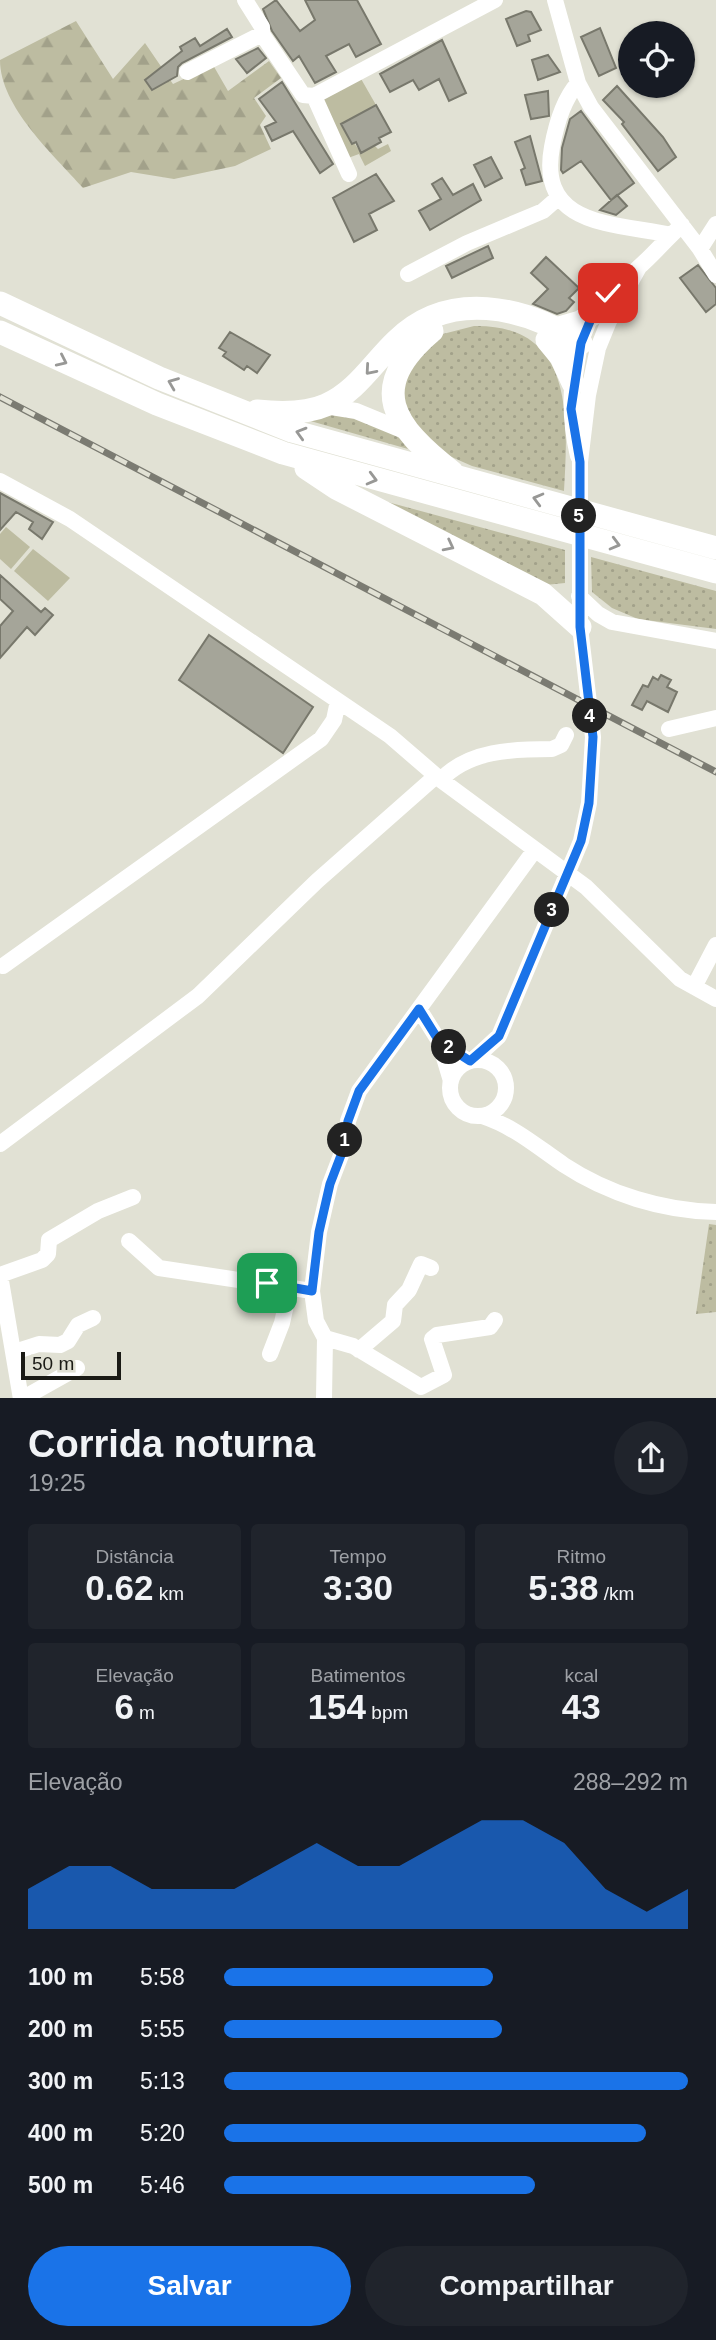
<!DOCTYPE html>
<html lang="pt">
<head>
<meta charset="utf-8">
<style>
  body { margin:0; font-family:Helvetica,sans-serif; background:#20242c; color:#f1f3f6; height:100vh; display:flex; flex-direction:column; font-size:26px; white-space:nowrap }
  * { box-sizing:border-box; margin:0 }
  p { font-size:23px; color:#9ea1a6 }
  .icon { flex:none; width:38px; height:38px; fill:none; stroke:currentColor; stroke-width:2; stroke-linecap:round; stroke-linejoin:round }
  .map { position:relative; height:1398px; overflow:hidden }
  .panel { display:flex; flex-direction:column; background:#171b24; flex:1 }
  .panel>* { flex:none }
  .buttons { position:absolute; left:618px; top:21px; display:grid; gap:14px }
  .buttons a { display:grid; place-items:center; width:77px; height:77px; border-radius:50%; background:#171b24; box-shadow:0 2px 5px #0004; font-size:35px }
  .scale { position:absolute; left:21px; bottom:18px; width:100px; box-sizing:border-box; padding-left:7px; border:4px solid #1a1a15; border-top:0; font-size:19px; line-height:24px; white-space:nowrap; color:#1a1a15; -webkit-text-stroke:5px #e1e1d4; paint-order:stroke }
  .pin { position:absolute; display:grid; place-items:center; width:60px; height:60px; color:#fff; margin:-30px; border-radius:14px; box-shadow:0 4px 10px #0006 }
  .km { position:absolute; width:35px; height:35px; margin:-18px; border-radius:50%; background:#222; color:#fff; font-size:19px; line-height:35px; text-align:center }
  .round { display:grid; place-items:center; flex:none; width:74px; height:74px; border-radius:37px; background:#20242c }
  .summary { display:flex; align-items:center; justify-content:space-between; height:119px; padding:0 28px }
  h1 { font-size:38px; font-weight:800; line-height:52px }
  .metrics { display:grid; grid-template-columns:repeat(3,1fr); gap:10px; height:119px; padding:7px 28px }
  .metrics div { display:grid; align-content:center; border-radius:7px; background:#20242c; text-align:center }
  .metrics b { font-size:35px; font-weight:800 }
  .metrics small { font-size:19px; font-weight:400 }
  .metrics p { font-size:19px }
  .chart { height:196px; padding:14px 28px }
  .chart p { display:flex; justify-content:space-between }
  .chart svg { width:100%; height:126px; margin-top:7px; fill:#1a73e8; opacity:.7 }
  .cta { display:flex; gap:14px; margin-top:auto; padding:14px 28px }
  .cta a { flex:1; height:80px; border-radius:42px; background:#1a73e8; color:#fff; font-size:28px; font-weight:800; line-height:80px; text-align:center }
  .cta a+a { background:#20242c; color:#f1f3f6 }
  ul { padding:0 28px; list-style:none; font-size:23px }
  li { display:grid; grid-template-columns:112px 84px 1fr; align-items:center; height:52px }
  li i { height:18px; border-radius:9px; background:#1a73e8 }
  .map>svg:first-child { display:block }
  .grass { fill:url(#grass-dots) }
  .forest { fill:url(#forest-firs) }
  .garden { fill:#bdbca1 }
  .building { fill:#a5a599; stroke:#78786c; stroke-width:2 }
  .lines { fill:none; stroke-linecap:round; stroke-linejoin:round }
  .minor { stroke:#fff; stroke-width:16 }
  .highway { stroke:#fff; stroke-width:23 }
  .rail-casing { stroke:#7b7b72; stroke-width:7 }
  .rail { stroke:#e1e1d4; stroke-width:4.5; stroke-dasharray:13; stroke-linecap:butt }
  .oneway { stroke:#989896 }
  .route-casing { stroke:#fff; stroke-width:14 }
  .route { stroke:#1a73e8; stroke-width:9 }
</style>
</head>
<body>
<div class="map">
<svg width="716" height="1399" viewBox="0 0 716 1399">
  <defs>
    <pattern id="grass-dots" width="8" height="8" patternUnits="userSpaceOnUse" patternTransform="scale(1.75)"><rect width="8" height="8" fill="#bdbca1"/><path d="M2 2h.1M6 6h.1" fill="none" stroke="#a2a18a" stroke-width="1.8" stroke-linecap="round"/></pattern>
    <pattern id="forest-firs" width="22" height="20" patternUnits="userSpaceOnUse" patternTransform="scale(1.75)"><rect width="22" height="20" fill="#bdbca1"/><path d="M5 1l3.5 6h-7zM16 11l3.5 6h-7z" fill="#a2a18a"/></pattern>
  </defs>
  <rect width="100%" height="100%" fill="#e1e1d4"/>
  <path class="grass" d="M474 326C575 324 568 419 564 491L472 466 429 447 423 441 402 397 407 364 439 335Z
    M340 412 395 432 408 449 300 418Z
    M369 497 565 550V583L545 585Z
    M591 557 716 591V629L638 619 612 608 592 592Z
    M709 1224 716 1225V1312L696 1314Z"/>
  <path class="forest" d="M76 21 113 79 145 43 173 84 213 65 228 91 269 61 281 78 254 98 266 116 260 125 271 149 235 166 174 179 131 172 83 188C54 155 0 107 0 60Z"/>
  <path class="garden" d="M360 77 376 105 341 124 361 153 375 146 378 149 388 144 391 151 365 166 359 154 348 158 322 98Z
    M6 527 30 547 11 569 0 559V534Z
    M33 549 70 578 48 601 14 571Z"/>
  <path class="building" d="M276 0 300 31 315 20 305 0H357L381 44 356 57 349 44 326 56 336 72 315 83 299 56 293 61 272 31 263 9Z
    M526 11 531 12 541 30 528 35 530 41 517 46 506 19Z
    M600 28 616 68 599 76 581 37Z
    M227 29 232 37 182 63 178 67 177 76 152 90 145 80 182 51 180 47 195 38 200 46Z
    M442 40 466 93 449 101 439 79 419 90 413 80 390 92 380 74Z
    M258 48 266 58 247 73 236 59Z
    M548 55 560 72 538 80 532 60Z
    M282 82 333 164 320 173 293 131 272 141 265 127 276 122 259 99Z
    M617 86 663 137 676 157 658 171 622 124 624 122 603 100Z
    M548 91 549 116 531 119 525 95Z
    M376 105 391 132 379 138 381 142 361 153 356 142 352 144 341 124Z
    M581 111 634 183 611 200 581 161 563 173 561 170 562 148 570 119Z
    M530 136 542 181 526 185 521 170 525 168 515 142Z
    M491 157 502 178 485 187 474 165Z
    M376 174 394 201 369 214 377 230 354 242 333 198Z
    M442 178 453 195 473 184 481 200 430 230 419 211 441 199 432 184Z
    M617 195 627 206 616 215 600 210Z
    M488 246 493 258 452 278 446 266Z
    M546 257 579 288 569 298 574 302 566 311 557 314 533 304 548 289 531 273Z
    M698 265 716 288V304L706 312 680 278Z
    M230 332 270 355 257 373 247 366 244 370 223 356 226 352 219 348Z
    M0 493 53 522 42 539 29 529 33 522 16 512 0 530Z
    M0 575 41 612 45 608 53 615 35 635 27 627 0 658V626L13 611 0 599Z
    M209 635 313 707 283 753 179 680Z
    M661 675 671 680 667 687 677 692 668 712 647 701 642 710 632 705 643 685 648 687 653 677 658 680Z"/>
  <g class="lines">
    <path class="minor" d="M245 0 262 27V34L303 95 314 96 349 174
      M555 0 578 83 591 107 700 249 716 275
      M187 72 262 34
      M578 83C563 100 556 125 552 147 537 228 617 223 671 235
      M314 96 495 0
      M700 249 716 224
      M408 274 467 243 543 211 559 197
      M325 406 356 411 407 432
      M578 456C567 411 569 354 593 313 605 294 623 282 639 267 654 254 667 238 682 225
      M0 481 70 519 390 736 441 780 586 887 680 979 716 999
      M579 596 598 614 612 622 716 641
      M669 729 716 718
      M441 780C468 750 514 749 552 749L561 745 566 735
      M3 966 321 739 334 720 338 701
      M694 987 716 945
      M419 1009 439 1041 451 1081
      M473 1060 499 1036 581 841 589 803 593 737 580 627V462L588 395 598 348 609 321 639 267
      M450 1088a28 28 0 1 1 56 0a28 28 0 1 1-56 0Z
      M482 1116C515 1127 536 1146 564 1165 608 1194 663 1211 716 1212
      M0 1144 198 996 317 881 436 776
      M129 1241 159 1268 312 1291
      M0 1275 42 1260 48 1254 49 1240 98 1211 133 1197
      M0 1275 21 1399H30
      M325 1338 353 1346 421 1387 444 1375 432 1339 437 1335 490 1327 495 1320
      M359 1350 393 1321 395 1305 409 1290 421 1264 431 1268
      M14 1352 39 1344 60 1345 68 1341 78 1325 93 1318
      M270 1354 282 1323 290 1287
      M27 1396 77 1368
      M324 1399 325 1338 316 1321 312 1291 319 1232 330 1184 343 1150 348 1121 359 1091 534 851"/>
    <path class="highway" d="M0 303 159 378 292 431 716 548
      M559 328 580 322 593 314
      M432 331C365 388 393 426 452 472
      M0 332 157 404 283 453 716 572
      M547 340 561 357 573 383
      M257 411C277 413 306 414 326 405 356 392 373 363 396 341 449 289 524 306 581 343
      M306 468 336 488 543 594 580 627"/>
    <defs>
      <path id="rail" d="M0 397 716 772"/>
    </defs>
    <use href="#rail" class="rail-casing"/>
    <use href="#rail" class="rail"/>
  </g>
  <defs><path id="oneway-chevron" d="M-2-3.5L2.5 0L-2 3.5" fill="none" stroke-width="1.6" stroke-linecap="round" stroke-linejoin="round" transform="scale(1.75)"/></defs>
  <g class="oneway">
    <use href="#oneway-chevron" transform="translate(62 361) rotate(25)"/>
    <use href="#oneway-chevron" transform="translate(370 370) rotate(131)"/>
    <use href="#oneway-chevron" transform="translate(173 383) rotate(-158)"/>
    <use href="#oneway-chevron" transform="translate(301 433) rotate(-164)"/>
    <use href="#oneway-chevron" transform="translate(372 479) rotate(15)"/>
    <use href="#oneway-chevron" transform="translate(538 499) rotate(-165)"/>
    <use href="#oneway-chevron" transform="translate(615 544) rotate(15)"/>
    <use href="#oneway-chevron" transform="translate(449 546) rotate(27)"/>
  </g>
  <g class="lines">
    <defs>
      <path id="route" d="M267 1283 312 1291 319 1232 330 1184 343 1150 348 1121 359 1091 419 1009 439 1041 470 1061 499 1036 581 841 589 803 593 737 580 627V462L571 409 581 343 593 314 608 293"/>
    </defs>
    <use href="#route" class="route-casing"/>
    <use href="#route" class="route"/>
  </g>
</svg>
<div class="buttons">
<a><svg class="icon" aria-label="locate" viewBox="0 0 24 24"><circle cx="12" cy="12" r="6"/><path d="M12 2v4M12 18v4M2 12h4M18 12h4"/></svg></a>
</div>
<div class="scale">50 m</div>
<div class="pin" style="left:267px;top:1283px;background:#1e9e55"><svg class="icon" aria-label="arrive" viewBox="0 0 24 24"><path d="M6 21V4h12l-3 4 3 4H6"/></svg></div>
<div class="pin" style="left:608px;top:293px;background:#d93025"><svg class="icon" aria-label="check" viewBox="0 0 24 24"><path d="M5 12l5 5 9-10"/></svg></div>
<b class="km" style="left:345px;top:1140px">1</b>
<b class="km" style="left:449px;top:1047px">2</b>
<b class="km" style="left:552px;top:910px">3</b>
<b class="km" style="left:590px;top:716px">4</b>
<b class="km" style="left:579px;top:516px">5</b>
</div>
<section class="panel">
<div class="summary"><div><h1>Corrida noturna</h1><p>19:25</p></div><a class="round"><svg class="icon" aria-label="share" viewBox="0 0 24 24"><path d="M12 15V3M7 8l5-5 5 5M5 13v7h14v-7"/></svg></a></div>
<div class="metrics">
<div><p>Distância</p><b>0.62<small> km</small></b></div>
<div><p>Tempo</p><b>3:30</b></div>
<div><p>Ritmo</p><b>5:38<small> /km</small></b></div>
</div>
<div class="metrics">
<div><p>Elevação</p><b>6<small> m</small></b></div>
<div><p>Batimentos</p><b>154<small> bpm</small></b></div>
<div><p>kcal</p><b>43</b></div>
</div>
<div class="chart"><p><span>Elevação</span>288–292 m</p>
<svg viewBox="0 0 160 44" preserveAspectRatio="none"><path d="M0 44V30L10 22L20 22L30 30L40 30L50 30L60 22L70 14L80 22L90 22L100 14L110 6L120 6L130 14L140 30L150 38L160 30V44z"/></svg>
</div>
<ul>
<li><b>100 m</b>5:58<i style="width:58%"></i></li>
<li><b>200 m</b>5:55<i style="width:60%"></i></li>
<li><b>300 m</b>5:13<i style="width:100%"></i></li>
<li><b>400 m</b>5:20<i style="width:91%"></i></li>
<li><b>500 m</b>5:46<i style="width:67%"></i></li>
</ul>
<div class="cta"><a>Salvar</a><a>Compartilhar</a></div>
</section>
</body>
</html>
